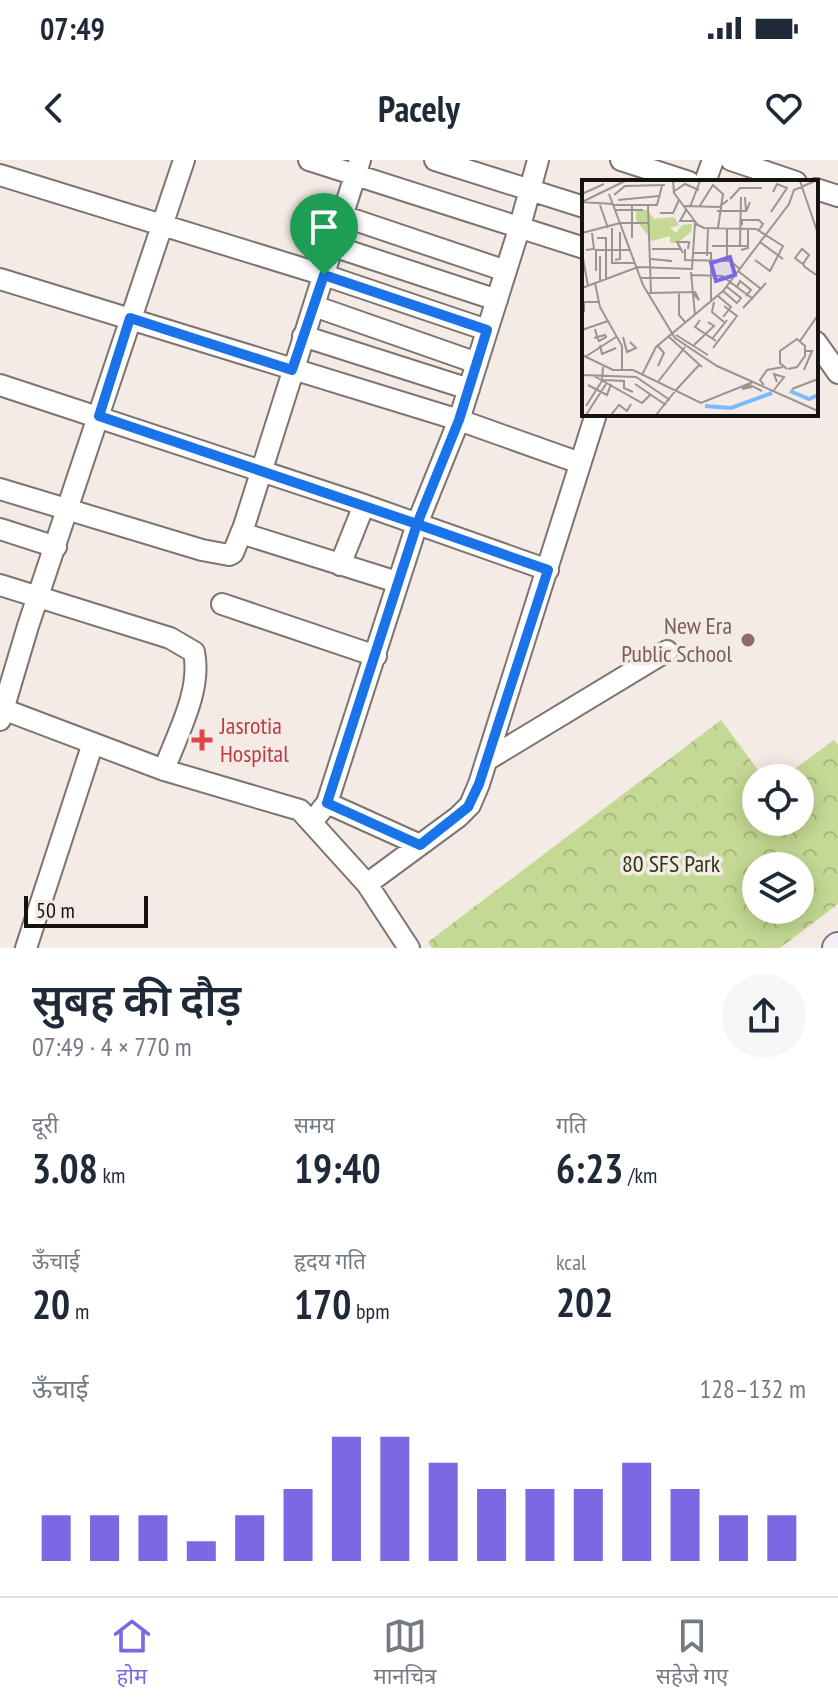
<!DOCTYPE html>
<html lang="hi">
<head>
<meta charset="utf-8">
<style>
  body { margin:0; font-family:"PT Sans Narrow","Noto Sans Devanagari",sans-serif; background:#f6f6f7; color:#1f2937; height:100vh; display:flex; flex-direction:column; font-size:30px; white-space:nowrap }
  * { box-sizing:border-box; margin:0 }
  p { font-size:26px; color:#747a83 }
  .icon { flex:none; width:44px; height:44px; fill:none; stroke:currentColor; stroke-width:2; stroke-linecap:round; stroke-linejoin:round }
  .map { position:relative; height:788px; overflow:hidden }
  .drawer { display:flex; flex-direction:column; background:#fff; flex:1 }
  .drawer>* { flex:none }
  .controls { position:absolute; left:742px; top:604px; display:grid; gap:16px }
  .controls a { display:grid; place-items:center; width:72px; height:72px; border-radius:50%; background:#fff; box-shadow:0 4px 20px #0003; font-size:40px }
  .scale { position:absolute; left:24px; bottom:20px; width:124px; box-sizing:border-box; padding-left:8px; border:4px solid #151210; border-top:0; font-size:22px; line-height:28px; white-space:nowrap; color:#151210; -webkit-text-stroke:6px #f5ebe6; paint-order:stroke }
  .pin { position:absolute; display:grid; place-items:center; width:68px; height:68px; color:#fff; margin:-82px -34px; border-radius:50% 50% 50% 0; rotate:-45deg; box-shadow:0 0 8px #0007 }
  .pin .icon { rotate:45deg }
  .round { display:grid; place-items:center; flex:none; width:84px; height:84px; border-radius:42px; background:#f6f6f7 }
  .summary { display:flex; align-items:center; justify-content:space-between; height:136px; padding:0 32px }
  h1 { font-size:44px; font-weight:600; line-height:60px }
  .metrics { display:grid; grid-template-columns:repeat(3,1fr); gap:12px; height:136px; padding:8px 32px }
  .metrics div { display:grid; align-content:center }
  .metrics b { font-size:40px; font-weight:600 }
  .metrics small { font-size:22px; font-weight:400 }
  .metrics p { font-size:22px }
  .chart { height:224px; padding:16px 32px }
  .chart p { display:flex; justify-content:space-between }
  .chart svg { width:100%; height:144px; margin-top:8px; stroke:#7b69e4; stroke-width:6 }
  .status { display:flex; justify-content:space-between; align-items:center; height:56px; padding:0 40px; background:#fff; direction:ltr }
  .status svg { height:22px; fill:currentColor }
  header { display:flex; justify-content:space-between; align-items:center; height:104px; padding:0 32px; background:#fff; font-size:36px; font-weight:600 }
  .dock { display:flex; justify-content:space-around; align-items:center; height:112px; border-top:2px solid #e0e1e3; background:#fff; font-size:22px; color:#747a83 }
  .dock a { display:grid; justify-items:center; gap:4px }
  .dock .current { color:#7b69e4 }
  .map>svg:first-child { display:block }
  .park { fill:url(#park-crowns); fill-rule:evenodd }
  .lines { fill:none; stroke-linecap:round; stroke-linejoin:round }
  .minor-casing { stroke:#7d7470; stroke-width:24 }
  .secondary-casing { stroke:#7d7470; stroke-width:32 }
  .minor { stroke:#fff; stroke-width:20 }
  .secondary { stroke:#f2eefa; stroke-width:28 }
  .route-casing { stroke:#fff; stroke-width:16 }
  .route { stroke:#1a73e8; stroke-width:10 }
  .education-dot { fill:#8d6e63; stroke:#f5ebe6; stroke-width:3 }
  .health-dot { fill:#e0444e; stroke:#f5ebe6; stroke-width:3 }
  .labels { text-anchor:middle; stroke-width:7; stroke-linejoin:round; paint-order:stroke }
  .education-label { font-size:24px; fill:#785e54; stroke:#f5ebe6; text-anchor:end }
  .health-label { font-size:24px; fill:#be3a42; stroke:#f5ebe6; text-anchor:start }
  .park-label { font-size:24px; fill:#2c3511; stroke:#f5ebe6 }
  .inset-river { fill:none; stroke:#7cbafd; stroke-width:4 }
  .inset-road { fill:none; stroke:#9b9490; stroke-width:2 }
  .view { fill:#7b69e4; fill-opacity:0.15; stroke:#7b69e4; stroke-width:4 }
  .inset-edge { fill:none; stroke:#151210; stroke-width:4 }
</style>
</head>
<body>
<div class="status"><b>07:49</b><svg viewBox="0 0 49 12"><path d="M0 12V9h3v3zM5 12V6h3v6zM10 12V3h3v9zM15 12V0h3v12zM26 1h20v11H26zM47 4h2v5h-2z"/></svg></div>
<header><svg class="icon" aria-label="back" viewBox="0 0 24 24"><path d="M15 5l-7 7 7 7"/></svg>Pacely<svg class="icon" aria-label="heart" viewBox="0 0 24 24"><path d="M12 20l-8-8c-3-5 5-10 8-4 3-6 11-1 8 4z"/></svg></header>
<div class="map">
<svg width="838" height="788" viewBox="0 0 838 788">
  <defs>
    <pattern id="park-crowns" width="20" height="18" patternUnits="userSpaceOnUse" patternTransform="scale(2)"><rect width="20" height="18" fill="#c4d993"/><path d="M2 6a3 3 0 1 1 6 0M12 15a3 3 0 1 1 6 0" fill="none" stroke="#a8b97e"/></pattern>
  </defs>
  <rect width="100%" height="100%" fill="#f5ebe6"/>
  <path class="park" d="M721 560 764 618H756V662H800V618H782L834 580 838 585V744L780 788H432L428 782ZM756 706H800V750H756Z"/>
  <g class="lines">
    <defs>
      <path id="minor" d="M309 0 584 88
        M435 0 584 47
        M621 0 689 22
        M731 0 796 22
        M0 15 324 115 487 170
        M705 22 713 0
        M816 29 838 36
        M343 56 506 111
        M333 86 497 140
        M0 119 459 260 580 303
        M314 146 477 203
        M303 176 469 229
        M816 182 838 213
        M0 225 364 345 548 410
        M0 329 202 390 229 395 233 393 244 366 360 0
        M0 369 56 387
        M241 373 397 422
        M340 405 364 345
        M0 425 170 478 194 492C202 531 177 574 164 610
        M222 444 376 496
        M0 548 164 610 300 650 367 724 409 788
        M0 560 28 466 184 0
        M487 600 667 491
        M327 643 420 685
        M312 662 327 643 417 364 459 260 520 66 538 0
        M367 724 458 657 470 645 479 624 596 254
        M26 788 93 583"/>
      <path id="secondary" d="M837 788 838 787"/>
    </defs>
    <use href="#minor" class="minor-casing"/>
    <use href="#secondary" class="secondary-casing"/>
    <use href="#minor" class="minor"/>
    <use href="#secondary" class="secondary"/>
  </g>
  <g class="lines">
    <defs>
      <path id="route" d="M324 115 292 210 130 158 99 256 417 364 327 643 420 685 468 647 479 624 548 410 417 364 459 260 487 170 324 115"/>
    </defs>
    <use href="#route" class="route-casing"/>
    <use href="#route" class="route"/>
  </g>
  <circle class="education-dot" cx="748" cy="480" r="8"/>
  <path class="health-dot" d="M198 568h8v8h8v8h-8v8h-8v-8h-8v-8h8z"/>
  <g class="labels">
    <g class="education-label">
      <text x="732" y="474">New Era<tspan x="732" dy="28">Public School</tspan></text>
    </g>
    <g class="health-label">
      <text x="220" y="574">Jasrotia<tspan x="220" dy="28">Hospital</tspan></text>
    </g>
    <g class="park-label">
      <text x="671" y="712">80 SFS Park</text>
    </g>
  </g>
  <g transform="translate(582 20)">
    <rect width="236" height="236" fill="#f5ebe6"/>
    <path d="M54 30H65L72 39 92 37 97 45 88 48 94 53 100 45 110 44 109 52 95 63H88V56L70 61 54 40Z" fill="#c4d993"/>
    <path class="inset-river" d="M208 211 227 219 236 215M123 226 149 228 190 213"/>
    <path class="inset-road" d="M91 1 92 13 115 44M218 1 236 54M91 12 103 4 117 10M0 14 22 4M27 14 61 105 93 158 135 186 236 231M32 15 43 6 83 5M163 17 164 32 168 22M148 19 158 8H180M36 20 77 16M0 22 31 24M0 22 43 1M18 25 26 48M31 25H75L80 6M66 25 69 113M103 26 137 27 146 20M108 27 118 1M117 27 131 5 142 15M33 30H61M104 30 98 41H112M135 31H163M189 32 205 8 195 4 191 12M78 33H91L97 20M112 43 122 48 174 49 201 66 188 91 173 80M160 45V40H177L181 44 177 50M30 48V83H53M136 48 141 14M0 53 38 43H67M15 58H24V99M50 58V25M178 62 201 79M130 66H166M158 66 159 17M70 69H98M103 69V80L148 81 158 89M4 70 12 69 10 53M159 70 166 68V49M0 73 6 106M101 73 95 62H107L106 69M110 73H129V121M125 76 126 48M69 79 90 81H84M33 80 38 79V52M145 81V48M221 84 227 75 220 69 213 78 218 82 221 84 222 86 227 90 236 96M14 91V70H49M156 91 179 109M109 92 113 135M109 95 140 96 171 119M59 98H98M18 101V76M13 103 18 127 40 166V190M155 107 158 101 169 110 164 116M0 108 56 87 110 89 113 43M141 111 155 123 159 118 145 107M67 113 113 112 117 120 111 113M97 113V135L103 142M136 116 149 127 141 137M132 122 130 132 142 142M161 128 184 103M2 132V122H17M118 140 113 147 134 161M0 150 26 141M94 155 126 175M86 156 120 187M41 157 45 172 54 168 48 162M12 158 15 157 23 155 24 157 17 161 15 157 13 149M130 159 145 140M218 161 236 135M18 165 20 174 34 168M75 165 82 173 76 186M112 165 132 146 126 142M131 168 155 136 142 126M0 175 31 190H51L119 223 171 202M3 177 34 157M205 189 198 183V171L215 159 223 166V176L215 187 206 189M222 190 230 171H224M0 195 54 197 88 220M60 195 74 167 141 111 207 24 212 10 233 1M12 196 60 223 69 214M21 200 42 201V208L51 212M76 202 103 167M53 204 84 225M6 205 25 215 29 204M182 205 178 200 185 190 201 187M170 207 160 209 168 205 180 211M210 209 236 199M94 210 117 185M192 210 202 197 192 194 195 202M4 226 20 201 21 187M4 235 24 204M29 235 37 225 45 231 49 224M74 235 94 210"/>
    <path class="view" d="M148 77 153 95 134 101 129 83Z"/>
    <rect width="236" height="236" class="inset-edge"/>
  </g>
</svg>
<div class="controls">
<a><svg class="icon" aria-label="locate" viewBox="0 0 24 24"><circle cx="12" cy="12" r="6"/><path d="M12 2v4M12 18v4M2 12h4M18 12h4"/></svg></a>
<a><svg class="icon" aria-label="layers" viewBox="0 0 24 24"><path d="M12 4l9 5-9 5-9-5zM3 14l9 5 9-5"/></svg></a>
</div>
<div class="scale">50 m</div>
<div class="pin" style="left:324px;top:115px;background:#1e9e55"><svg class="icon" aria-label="arrive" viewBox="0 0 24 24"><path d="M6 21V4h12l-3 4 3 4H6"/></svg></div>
</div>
<section class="drawer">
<div class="summary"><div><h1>सुबह की दौड़</h1><p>07:49 · 4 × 770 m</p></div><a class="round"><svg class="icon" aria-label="share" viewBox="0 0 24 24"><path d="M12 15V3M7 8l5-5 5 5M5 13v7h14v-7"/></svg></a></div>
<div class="metrics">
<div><p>दूरी</p><b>3.08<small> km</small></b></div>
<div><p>समय</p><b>19:40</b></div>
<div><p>गति</p><b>6:23<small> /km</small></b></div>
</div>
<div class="metrics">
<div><p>ऊँचाई</p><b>20<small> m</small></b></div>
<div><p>हृदय गति</p><b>170<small> bpm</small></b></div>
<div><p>kcal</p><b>202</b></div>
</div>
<div class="chart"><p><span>ऊँचाई</span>128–132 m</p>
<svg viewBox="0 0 160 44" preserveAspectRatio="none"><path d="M5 44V30M15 44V30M25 44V30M35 44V38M45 44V30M55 44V22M65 44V6M75 44V6M85 44V14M95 44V22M105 44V22M115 44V22M125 44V14M135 44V22M145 44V30M155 44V30"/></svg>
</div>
</section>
<nav class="dock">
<a class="current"><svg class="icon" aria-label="home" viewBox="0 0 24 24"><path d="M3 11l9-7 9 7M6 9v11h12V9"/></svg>होम</a>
<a><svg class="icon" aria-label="map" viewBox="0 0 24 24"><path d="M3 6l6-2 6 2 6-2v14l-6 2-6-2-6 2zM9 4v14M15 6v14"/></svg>मानचित्र</a>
<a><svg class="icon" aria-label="saved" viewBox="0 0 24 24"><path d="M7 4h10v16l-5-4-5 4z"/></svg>सहेजे गए</a>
</nav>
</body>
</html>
